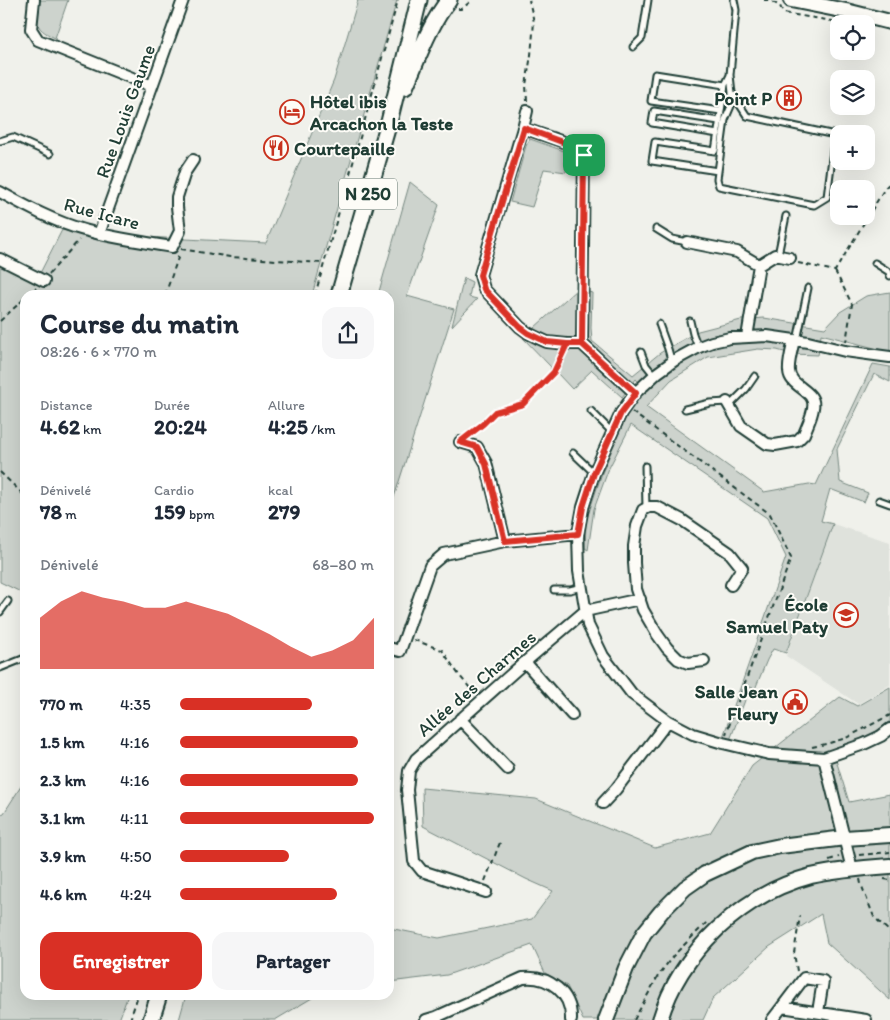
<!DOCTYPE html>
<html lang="fr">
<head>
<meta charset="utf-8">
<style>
  body { margin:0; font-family:Itim,sans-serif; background:#f6f6f7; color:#1f2937; height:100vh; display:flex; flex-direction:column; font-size:19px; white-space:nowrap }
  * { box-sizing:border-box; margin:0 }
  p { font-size:16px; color:#747a83 }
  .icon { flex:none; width:28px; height:28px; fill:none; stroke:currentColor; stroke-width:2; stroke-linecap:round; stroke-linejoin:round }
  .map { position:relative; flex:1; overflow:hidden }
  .drawer { position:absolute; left:20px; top:290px; width:374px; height:710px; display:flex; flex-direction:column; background:#fff; border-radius:15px; box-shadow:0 5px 20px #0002 }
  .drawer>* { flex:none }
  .fabs { position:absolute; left:830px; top:15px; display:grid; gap:10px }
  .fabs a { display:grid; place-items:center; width:45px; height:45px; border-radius:10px; background:#fff; box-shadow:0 5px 20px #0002; font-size:25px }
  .pin { position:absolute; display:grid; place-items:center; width:42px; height:42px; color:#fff; margin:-21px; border-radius:10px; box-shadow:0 2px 8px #0006 }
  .round { display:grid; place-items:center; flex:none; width:52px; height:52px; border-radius:15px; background:#f6f6f7 }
  .head { display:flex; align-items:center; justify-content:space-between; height:85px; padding:0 20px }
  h1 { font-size:28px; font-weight:800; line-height:38px }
  .stats { display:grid; grid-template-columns:repeat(3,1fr); gap:8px; height:85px; padding:5px 20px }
  .stats div { display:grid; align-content:center }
  .stats b { font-size:21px; font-weight:800 }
  .stats small { font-size:14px; font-weight:400 }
  .stats p { font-size:14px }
  .chart { height:140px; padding:10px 20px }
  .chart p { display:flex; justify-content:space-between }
  .chart svg { width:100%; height:90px; margin-top:5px; fill:#d93025; opacity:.7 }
  .cta { display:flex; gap:10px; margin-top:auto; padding:10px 20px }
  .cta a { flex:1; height:58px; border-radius:15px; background:#d93025; color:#fff; font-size:20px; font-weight:800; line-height:58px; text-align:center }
  .cta a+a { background:#f6f6f7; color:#1f2937 }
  ul { padding:0 20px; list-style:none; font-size:16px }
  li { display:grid; grid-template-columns:80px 60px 1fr; align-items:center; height:38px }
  li i { height:12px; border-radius:6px; background:#d93025 }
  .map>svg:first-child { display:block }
  .built { fill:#dfe2dc }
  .green { fill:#cdd3cd; stroke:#768880 }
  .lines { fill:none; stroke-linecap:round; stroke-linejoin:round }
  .service-casing { stroke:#1f3d34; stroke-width:9 }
  .minor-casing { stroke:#1f3d34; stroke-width:14 }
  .secondary-casing { stroke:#1f3d34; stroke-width:18 }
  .primary-casing { stroke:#1f3d34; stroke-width:19 }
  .path { stroke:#1f3d34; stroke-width:2; stroke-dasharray:5 4; stroke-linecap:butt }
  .service { stroke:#fdfcf7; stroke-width:5 }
  .minor { stroke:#fdfcf7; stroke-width:10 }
  .secondary { stroke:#fdfcf7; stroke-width:14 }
  .primary { stroke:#fdfcf7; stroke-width:15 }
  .route-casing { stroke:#fff; stroke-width:10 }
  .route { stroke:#d93025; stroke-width:6 }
  .labels { text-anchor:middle; stroke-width:4; stroke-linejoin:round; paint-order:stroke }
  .shield { fill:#fdfcf7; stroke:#62766e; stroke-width:1 }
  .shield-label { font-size:18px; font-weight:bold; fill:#1f3d34 }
  .poi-label { font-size:19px; font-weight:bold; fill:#1f3d34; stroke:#fdfcf7; text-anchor:end }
  .street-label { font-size:19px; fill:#1f3d34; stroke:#fdfcf7 }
</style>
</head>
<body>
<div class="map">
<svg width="890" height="1020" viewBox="0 0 890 1020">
  <rect width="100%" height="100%" fill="#f0f1eb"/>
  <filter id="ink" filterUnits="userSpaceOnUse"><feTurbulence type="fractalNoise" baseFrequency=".02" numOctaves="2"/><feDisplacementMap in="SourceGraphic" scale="10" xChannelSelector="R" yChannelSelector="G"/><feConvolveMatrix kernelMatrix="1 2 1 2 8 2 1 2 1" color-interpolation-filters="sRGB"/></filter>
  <g filter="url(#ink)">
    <path class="built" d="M833 524 890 542V685L858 704 786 656Z"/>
    <path class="green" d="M39 0H68L55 38C32 27 37 22 39 0Z
      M358 0H397L312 295H25V594L0 582V266L36 281 62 230 84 234 266 243 334 80Z
      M530 139 564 151 566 172 544 169 532 207 510 202 526 146Z
      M410 182 439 205 407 296 454 309 389 513V295H378Z
      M464 278 472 282 469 297 477 299 452 326Z
      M577 289 582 290 592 293 591 328 592 341 633 375 660 353 698 331 741 320 764 318 825 328 840 312 866 296 890 292V351H886L821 334 820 345 818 355 791 354 777 350 758 349 708 357 671 380 646 407 764 492 809 484 816 485 873 364 890 367V382L874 374 837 449 840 482 868 493 864 502 830 489 821 521 833 524 786 653 773 649 767 660 755 689 750 687 730 740 723 737 786 557 767 518 631 425 609 468 594 509 588 550 585 548 586 521 602 473 629 410 645 390 636 379 622 397 592 370 572 389 557 373 552 379 525 405 520 402 550 374 551 367 523 338Z
      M890 687V721L836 760 849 802 890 794V1000L827 943 821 914 769 947 713 998 703 1020H583L567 986 545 973 532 945 447 975 389 982V928L439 938 532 919 553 891 526 879 423 826 422 788 536 799 655 848 710 833 752 766 840 697 857 706Z
      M25 780V995H128L119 1020H0V815L4 813Z
      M186 995H317L275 1020H179Z"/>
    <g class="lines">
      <defs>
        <path id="service" d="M633 47 642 38 648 0
          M730 75 732 93 747 116 835 135 827 197 814 205 719 186 717 179 725 120 731 106 732 93
          M721 111 651 101 655 74 725 85
          M718 134 652 123 654 111 719 121
          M0 141 13 137 50 154
          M718 171 652 161 655 142 715 151 725 85 730 75 736 10 734 0
          M656 229 672 239 687 242
          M778 255 786 216
          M875 263 889 272 890 276
          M690 321 693 334 698 347
          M659 324 668 349 672 363
          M797 341 808 288
          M641 352 646 365 654 375
          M729 406 746 389 755 376
          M685 409 710 403 727 402
          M591 411 612 432
          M573 453 594 473
          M645 466 646 508
          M879 500 890 504
          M554 590H570L582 587
          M0 612 8 601
          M0 668 25 658"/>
        <path id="minor" d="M34 0 31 29 38 40 152 86
          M527 111 523 128 480 275 484 289 520 327 528 333 538 338 547 342 567 344H582L635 393
          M523 128 584 149 582 344
          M0 192C27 207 55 222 84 230 113 238 143 242 172 247L180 231 177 207V197L185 172 193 160
          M99 234 183 0
          M687 242 737 252 759 265
          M0 259 44 281
          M747 337 759 265 775 255 790 258
          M890 357 845 351 808 342 767 336 730 338 712 342 699 347 675 360 657 373 643 386 635 393 621 413 594 473 583 507 578 534 579 571 588 625 603 656 632 694 668 721 693 734 723 743 769 754 824 758 864 744 881 736 890 729
          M727 402 741 426 767 444 775 445 797 441 804 434C807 426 812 417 813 408 817 390 790 388 789 371 788 363 792 349 794 340
          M460 442 477 447 486 463 505 541
          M389 648 400 651 430 566 444 554 505 541 578 534
          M704 661 688 663 678 659 667 648 657 634 643 610 636 589 634 563V546L637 526 643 510 649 507H657L682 520 730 553 742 568 731 585
          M525 662 572 715
          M460 719 508 769
          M824 758 852 869
          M603 803 616 789 668 721
          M486 892 422 871 414 861 407 790 409 771 416 759 525 662 585 611 640 599
          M782 1007 804 978 823 981 818 1012
          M426 1020 436 1017 523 978C549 975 572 993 571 1020
          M772 1020 782 1007 866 1020"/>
        <path id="secondary" d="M791 0 846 11 890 22
          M606 1020 626 968 644 933 661 912 685 888 705 874 752 852 780 846 845 838 890 835
          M660 1020C680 952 742 894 811 876 837 870 863 868 890 866"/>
        <path id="primary" d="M405 87C418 58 429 25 449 0
          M339 295 389 122 419 0
          M151 1020 159 995"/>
      </defs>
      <use href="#service" class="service-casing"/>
      <use href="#minor" class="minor-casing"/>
      <use href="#secondary" class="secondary-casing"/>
      <use href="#primary" class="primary-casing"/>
      <path class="path" d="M764 0H769L780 6 783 13 833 21
        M458 9H461L473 0
        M527 101 526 85 531 55 534 22 529 0
        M181 249 230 257 323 263
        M798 263 835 271 885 188 890 183
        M835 271 852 304 846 342
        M49 274 79 240
        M28 295 36 288
        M165 295 179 255
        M315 295 351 170 398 0
        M0 321 25 298
        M632 412 770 514 791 558 726 734
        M468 435 483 424 495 411 523 405 554 372 563 353
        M0 472 25 496
        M414 640 442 650 459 675 475 694
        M812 747 826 744 846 738 890 715
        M389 792 398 791
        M859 855 890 852
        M829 860 839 857
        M860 879 861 884 874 917 890 932
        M884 879 890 880
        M485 881 501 840
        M797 971 794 953 800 916
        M130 1020 138 995
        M634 1020 658 976 673 956 708 921"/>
      <use href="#service" class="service"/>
      <use href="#minor" class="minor"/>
      <use href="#secondary" class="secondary"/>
      <use href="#primary" class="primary"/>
    </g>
  </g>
  <g class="lines" filter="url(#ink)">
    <defs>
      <path id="route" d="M584 155 582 344H567L554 372 523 404 495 412 483 424 460 442 477 447 486 464 505 541 578 534 583 507 594 473 621 413 636 393 582 344H567L547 342 528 333 520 327 484 289 480 275 524 128 584 150V155"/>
    </defs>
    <use href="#route" class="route-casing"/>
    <use href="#route" class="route"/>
  </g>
  <defs>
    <symbol id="building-ring" viewBox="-11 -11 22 22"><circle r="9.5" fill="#fdfcf7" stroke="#c8321e" stroke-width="1.5"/><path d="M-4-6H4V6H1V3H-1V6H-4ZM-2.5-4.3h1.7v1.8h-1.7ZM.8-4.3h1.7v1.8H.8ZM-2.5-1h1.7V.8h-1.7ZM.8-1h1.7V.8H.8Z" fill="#c8321e"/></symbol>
    <symbol id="hotel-ring" viewBox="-11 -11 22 22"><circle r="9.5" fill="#fdfcf7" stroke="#c8321e" stroke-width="1.5"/><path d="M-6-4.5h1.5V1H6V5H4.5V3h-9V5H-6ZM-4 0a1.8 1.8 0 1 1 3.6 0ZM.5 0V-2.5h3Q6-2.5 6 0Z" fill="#c8321e"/></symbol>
    <symbol id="restaurant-ring" viewBox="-11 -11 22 22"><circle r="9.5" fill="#fdfcf7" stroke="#c8321e" stroke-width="1.5"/><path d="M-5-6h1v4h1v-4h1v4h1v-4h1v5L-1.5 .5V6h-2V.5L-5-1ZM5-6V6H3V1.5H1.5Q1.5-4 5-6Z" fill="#c8321e"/></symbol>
    <symbol id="school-ring" viewBox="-11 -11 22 22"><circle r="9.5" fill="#fdfcf7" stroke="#c8321e" stroke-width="1.5"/><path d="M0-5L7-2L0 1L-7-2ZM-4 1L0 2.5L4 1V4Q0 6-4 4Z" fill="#c8321e"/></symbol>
    <symbol id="civic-ring" viewBox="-11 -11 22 22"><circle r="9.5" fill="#fdfcf7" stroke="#c8321e" stroke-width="1.5"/><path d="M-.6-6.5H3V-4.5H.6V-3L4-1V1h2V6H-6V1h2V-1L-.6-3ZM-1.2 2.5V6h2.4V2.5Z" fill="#c8321e"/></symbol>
  </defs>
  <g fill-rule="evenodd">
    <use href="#building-ring" x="775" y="84" width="28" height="28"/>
    <use href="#hotel-ring" x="278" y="98" width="28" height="28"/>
    <use href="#restaurant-ring" x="262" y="134" width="28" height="28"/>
    <use href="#school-ring" x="832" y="601" width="28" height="28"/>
    <use href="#civic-ring" x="781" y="688" width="28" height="28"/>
  </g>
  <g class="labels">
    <rect class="shield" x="339" y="178.5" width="58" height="31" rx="4"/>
    <g class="shield-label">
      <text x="368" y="200">N 250</text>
    </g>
    <g class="poi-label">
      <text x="772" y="105">Point P</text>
      <text x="310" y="108" text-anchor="start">Hôtel ibis<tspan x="310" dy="22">Arcachon la Teste</tspan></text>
      <text x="294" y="155" text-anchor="start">Courtepaille</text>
      <text x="828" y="611">École<tspan x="828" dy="22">Samuel Paty</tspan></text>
      <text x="778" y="698">Salle Jean<tspan x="778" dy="22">Fleury</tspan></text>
    </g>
    <g class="street-label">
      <text transform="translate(125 111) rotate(-70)" y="7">Rue Louis Gaume</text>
      <text transform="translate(102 213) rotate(15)" y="7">Rue Icare</text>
      <text transform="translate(476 683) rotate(-41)" y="7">Allée des Charmes</text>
    </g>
  </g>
</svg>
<div class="fabs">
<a><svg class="icon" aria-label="locate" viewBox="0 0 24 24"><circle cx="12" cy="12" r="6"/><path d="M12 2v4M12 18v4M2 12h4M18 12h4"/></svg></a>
<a><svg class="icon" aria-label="layers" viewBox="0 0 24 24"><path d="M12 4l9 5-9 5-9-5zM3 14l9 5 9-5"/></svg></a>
<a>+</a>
<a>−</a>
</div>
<div class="pin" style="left:584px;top:155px;background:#1e9e55"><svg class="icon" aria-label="arrive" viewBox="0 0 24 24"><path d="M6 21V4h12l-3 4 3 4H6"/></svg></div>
<section class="drawer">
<div class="head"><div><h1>Course du matin</h1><p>08:26 · 6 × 770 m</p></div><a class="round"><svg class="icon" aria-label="share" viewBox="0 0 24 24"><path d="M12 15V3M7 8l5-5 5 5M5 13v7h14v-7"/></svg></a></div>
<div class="stats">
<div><p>Distance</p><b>4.62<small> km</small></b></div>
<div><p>Durée</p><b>20:24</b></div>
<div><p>Allure</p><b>4:25<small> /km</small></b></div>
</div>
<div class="stats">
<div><p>Dénivelé</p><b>78<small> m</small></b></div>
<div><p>Cardio</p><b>159<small> bpm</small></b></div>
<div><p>kcal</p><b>279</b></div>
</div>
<div class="chart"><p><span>Dénivelé</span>68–80 m</p>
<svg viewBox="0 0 160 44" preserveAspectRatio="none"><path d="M0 44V19L10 11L20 6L30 9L40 11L50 14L60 14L70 11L80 14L90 17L100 22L110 27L120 33L130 38L140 35L150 30L160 19V44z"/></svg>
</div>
<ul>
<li><b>770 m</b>4:35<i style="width:68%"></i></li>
<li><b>1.5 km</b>4:16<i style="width:92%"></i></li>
<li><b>2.3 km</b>4:16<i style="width:92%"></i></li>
<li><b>3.1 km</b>4:11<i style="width:100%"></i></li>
<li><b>3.9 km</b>4:50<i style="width:56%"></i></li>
<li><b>4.6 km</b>4:24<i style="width:81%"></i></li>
</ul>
<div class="cta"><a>Enregistrer</a><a>Partager</a></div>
</section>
</div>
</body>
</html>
